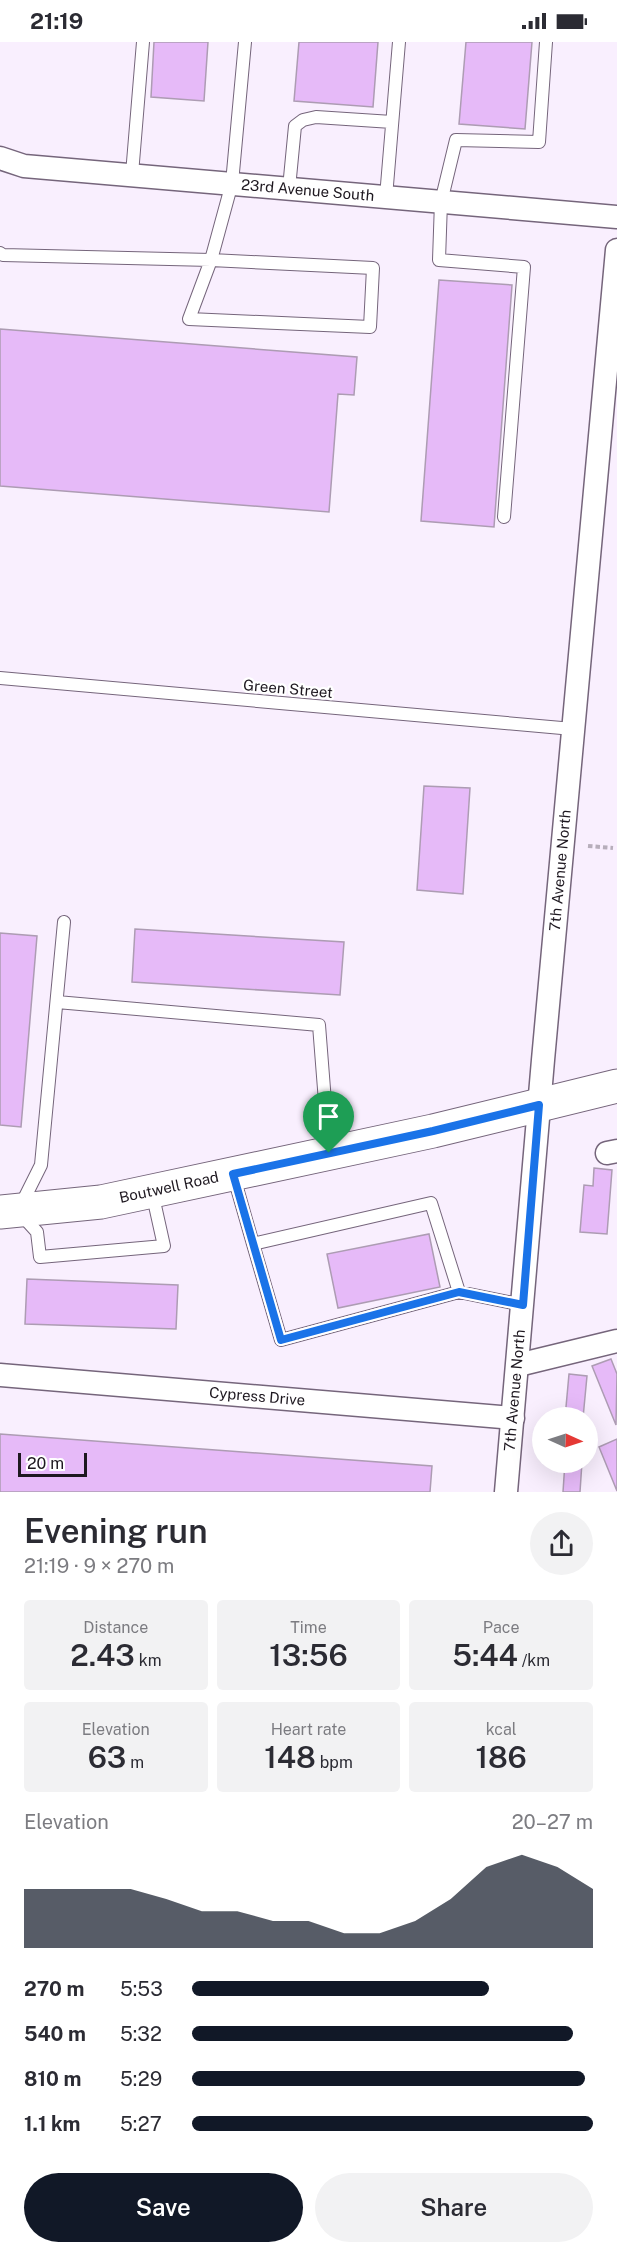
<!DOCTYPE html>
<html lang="en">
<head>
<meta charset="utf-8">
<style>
  body { margin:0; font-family:"Public Sans",sans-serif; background:#f2f2f3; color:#2b2b33; height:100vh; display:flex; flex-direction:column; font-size:22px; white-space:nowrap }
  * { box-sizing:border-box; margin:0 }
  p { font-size:20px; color:#7c7c81 }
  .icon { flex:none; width:33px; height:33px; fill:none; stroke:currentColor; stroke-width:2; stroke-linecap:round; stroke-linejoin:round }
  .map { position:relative; height:1450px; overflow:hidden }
  .panel { display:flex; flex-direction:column; background:#fff; flex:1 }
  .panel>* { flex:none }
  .needle { width:39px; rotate:93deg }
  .controls { position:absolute; left:532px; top:1365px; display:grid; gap:12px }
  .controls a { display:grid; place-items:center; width:66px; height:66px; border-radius:50%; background:#fff; box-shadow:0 6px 24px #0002; font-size:30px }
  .scale { position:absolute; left:18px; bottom:15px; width:69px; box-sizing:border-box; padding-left:6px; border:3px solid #1e1820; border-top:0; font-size:16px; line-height:21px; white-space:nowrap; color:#1e1820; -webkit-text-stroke:4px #fff; paint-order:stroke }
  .pin { position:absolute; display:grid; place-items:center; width:51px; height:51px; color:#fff; margin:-62px -26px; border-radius:50% 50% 50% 0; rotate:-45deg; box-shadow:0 0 6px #0007 }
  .pin .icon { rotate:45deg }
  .round { display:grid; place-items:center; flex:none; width:63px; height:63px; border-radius:32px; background:#f2f2f3 }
  .overview { display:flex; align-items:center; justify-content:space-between; height:102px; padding:0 24px }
  h1 { font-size:33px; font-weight:600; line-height:45px }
  .metrics { display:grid; grid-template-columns:repeat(3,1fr); gap:9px; height:102px; padding:6px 24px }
  .metrics div { display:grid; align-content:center; border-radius:6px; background:#f2f2f3; text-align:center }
  .metrics b { font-size:30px; font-weight:600 }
  .metrics small { font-size:16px; font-weight:400 }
  .metrics p { font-size:16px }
  .chart { height:168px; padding:12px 24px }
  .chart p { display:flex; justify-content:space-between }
  .chart svg { width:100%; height:108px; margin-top:6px; fill:#111827; opacity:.7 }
  .button { display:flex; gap:12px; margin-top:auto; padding:12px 24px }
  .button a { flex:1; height:69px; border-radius:36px; background:#111827; color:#fff; font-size:24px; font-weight:600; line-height:69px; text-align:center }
  .button a+a { background:#f2f2f3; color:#2b2b33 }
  ul { padding:0 24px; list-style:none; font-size:20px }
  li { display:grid; grid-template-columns:96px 72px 1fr; align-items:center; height:45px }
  li i { height:15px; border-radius:8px; background:#111827 }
  .status { display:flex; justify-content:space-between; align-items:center; height:42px; padding:0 30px; background:#fff; direction:ltr }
  .status svg { height:16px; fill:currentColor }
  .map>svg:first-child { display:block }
  .building { fill:#e6baf8; stroke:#ad9cb3; stroke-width:1.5 }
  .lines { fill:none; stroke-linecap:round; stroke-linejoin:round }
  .lane-casing { stroke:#75657b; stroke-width:14 }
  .street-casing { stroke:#75657b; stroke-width:25 }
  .secondary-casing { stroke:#75657b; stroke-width:35 }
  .path { stroke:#b7aebb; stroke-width:4; stroke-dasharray:4.5 3; stroke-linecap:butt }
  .lane { stroke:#fff; stroke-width:12 }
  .street { stroke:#fff; stroke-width:22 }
  .secondary { stroke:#fff; stroke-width:33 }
  .route-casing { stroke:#fff; stroke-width:12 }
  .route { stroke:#1a73e8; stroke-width:8 }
  .labels { text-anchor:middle; stroke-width:4.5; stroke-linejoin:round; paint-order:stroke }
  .street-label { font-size:15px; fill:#1e1820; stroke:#fff }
</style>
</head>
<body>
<div class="status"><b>21:19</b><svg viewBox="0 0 49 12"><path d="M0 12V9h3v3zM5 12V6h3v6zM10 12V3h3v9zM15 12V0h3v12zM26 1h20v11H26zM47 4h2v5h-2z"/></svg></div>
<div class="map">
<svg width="617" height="1450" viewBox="0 0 617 1450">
  <rect width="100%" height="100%" fill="#f9effe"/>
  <path class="building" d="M154 0H208L204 59 151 55Z
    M299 0H378L373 65 294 59Z
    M466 0H532L525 87 459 82Z
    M439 238 512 243 494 485 421 479Z
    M0 287 357 315 354 353 338 352 329 470 0 444Z
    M424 744 470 746 463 852 417 848Z
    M135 887 344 900 340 953 132 940Z
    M0 891 37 894 21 1085 0 1083Z
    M594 1126 612 1128 607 1192 580 1190 584 1143 593 1144Z
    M429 1192 440 1245 338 1266 327 1212Z
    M27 1237 178 1243 176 1287 25 1282Z
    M611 1317 617 1332 616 1383 592 1324Z
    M569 1332 587 1334 583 1376H565Z
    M0 1392 432 1424 430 1450H0Z
    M617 1397V1449L599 1405Z
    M565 1420H582L580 1450H563Z"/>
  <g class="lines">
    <defs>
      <path id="lane" d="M132 132 143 0
        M289 146 295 84 303 78 316 75 392 80
        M386 155 399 0
        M0 211 3 213 211 218 373 226 370 285 189 277 211 218 232 141 245 0
        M504 475 524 225 439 218 441 160 456 98 539 100 546 0
        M0 636 573 687
        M64 880 41 1123 18 1169 37 1190 40 1215 164 1204 152 1150
        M57 960 319 983 329 1111
        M233 1132 253 1202
        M459 1250 281 1298 253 1202 431 1161 459 1250 523 1263"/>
      <g id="street">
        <path id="s1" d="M0 116 24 124 617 175"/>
        <path d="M607 1111 617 1109"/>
        <path d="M518 1323 617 1299"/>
        <path id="s2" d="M0 1333 513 1376"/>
        <path id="s3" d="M506 1450 543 1018 617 208"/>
      </g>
      <g id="secondary">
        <path id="s4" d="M0 1170 101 1160 433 1089 617 1044"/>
      </g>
    </defs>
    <use href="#lane" class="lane-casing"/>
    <use href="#street" class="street-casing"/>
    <use href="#secondary" class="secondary-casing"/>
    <path class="path" d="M588 804 613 806"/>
    <use href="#lane" class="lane"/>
    <use href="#street" class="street"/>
    <use href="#secondary" class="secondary"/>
  </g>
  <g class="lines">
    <defs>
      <path id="route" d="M539 1063 523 1263 459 1250 281 1298 233 1132 433 1089Z"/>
    </defs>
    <use href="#route" class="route-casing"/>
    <use href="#route" class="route"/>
  </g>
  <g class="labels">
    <g class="street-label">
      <text dy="5" stroke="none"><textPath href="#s1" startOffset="310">23rd Avenue South</textPath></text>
      <text transform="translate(288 647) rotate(5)" y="5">Green Street</text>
      <text dy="5" stroke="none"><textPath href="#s3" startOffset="624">7th Avenue North</textPath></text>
      <text dy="5" stroke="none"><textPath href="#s4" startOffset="171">Boutwell Road</textPath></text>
      <text dy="5" stroke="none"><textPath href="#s3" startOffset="102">7th Avenue North</textPath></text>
      <text dy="5" stroke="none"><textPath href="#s2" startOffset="258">Cypress Drive</textPath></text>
    </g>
  </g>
</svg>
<div class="controls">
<a><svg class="needle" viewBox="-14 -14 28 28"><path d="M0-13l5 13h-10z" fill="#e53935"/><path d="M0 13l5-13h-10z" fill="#7c7c81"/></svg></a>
</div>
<div class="scale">20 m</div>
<div class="pin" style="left:329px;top:1111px;background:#1e9e55"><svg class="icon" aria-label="arrive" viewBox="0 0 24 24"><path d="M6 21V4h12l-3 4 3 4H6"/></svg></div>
</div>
<section class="panel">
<div class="overview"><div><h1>Evening run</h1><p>21:19 · 9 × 270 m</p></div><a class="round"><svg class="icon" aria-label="share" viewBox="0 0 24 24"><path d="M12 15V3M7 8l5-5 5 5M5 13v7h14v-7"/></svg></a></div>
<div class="metrics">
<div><p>Distance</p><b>2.43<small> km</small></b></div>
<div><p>Time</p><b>13:56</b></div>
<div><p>Pace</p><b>5:44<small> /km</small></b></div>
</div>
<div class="metrics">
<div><p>Elevation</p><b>63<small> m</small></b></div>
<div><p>Heart rate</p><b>148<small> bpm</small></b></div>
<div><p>kcal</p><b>186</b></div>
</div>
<div class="chart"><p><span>Elevation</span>20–27 m</p>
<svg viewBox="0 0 160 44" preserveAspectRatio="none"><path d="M0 44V20L10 20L20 20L30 20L40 24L50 29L60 29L70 33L80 33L90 38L100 38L110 33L120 24L130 11L140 6L150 11L160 20V44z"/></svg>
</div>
<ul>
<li><b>270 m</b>5:53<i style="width:74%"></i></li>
<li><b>540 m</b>5:32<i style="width:95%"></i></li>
<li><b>810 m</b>5:29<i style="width:98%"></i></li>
<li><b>1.1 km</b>5:27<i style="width:100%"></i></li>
</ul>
<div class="button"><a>Save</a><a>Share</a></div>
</section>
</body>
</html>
